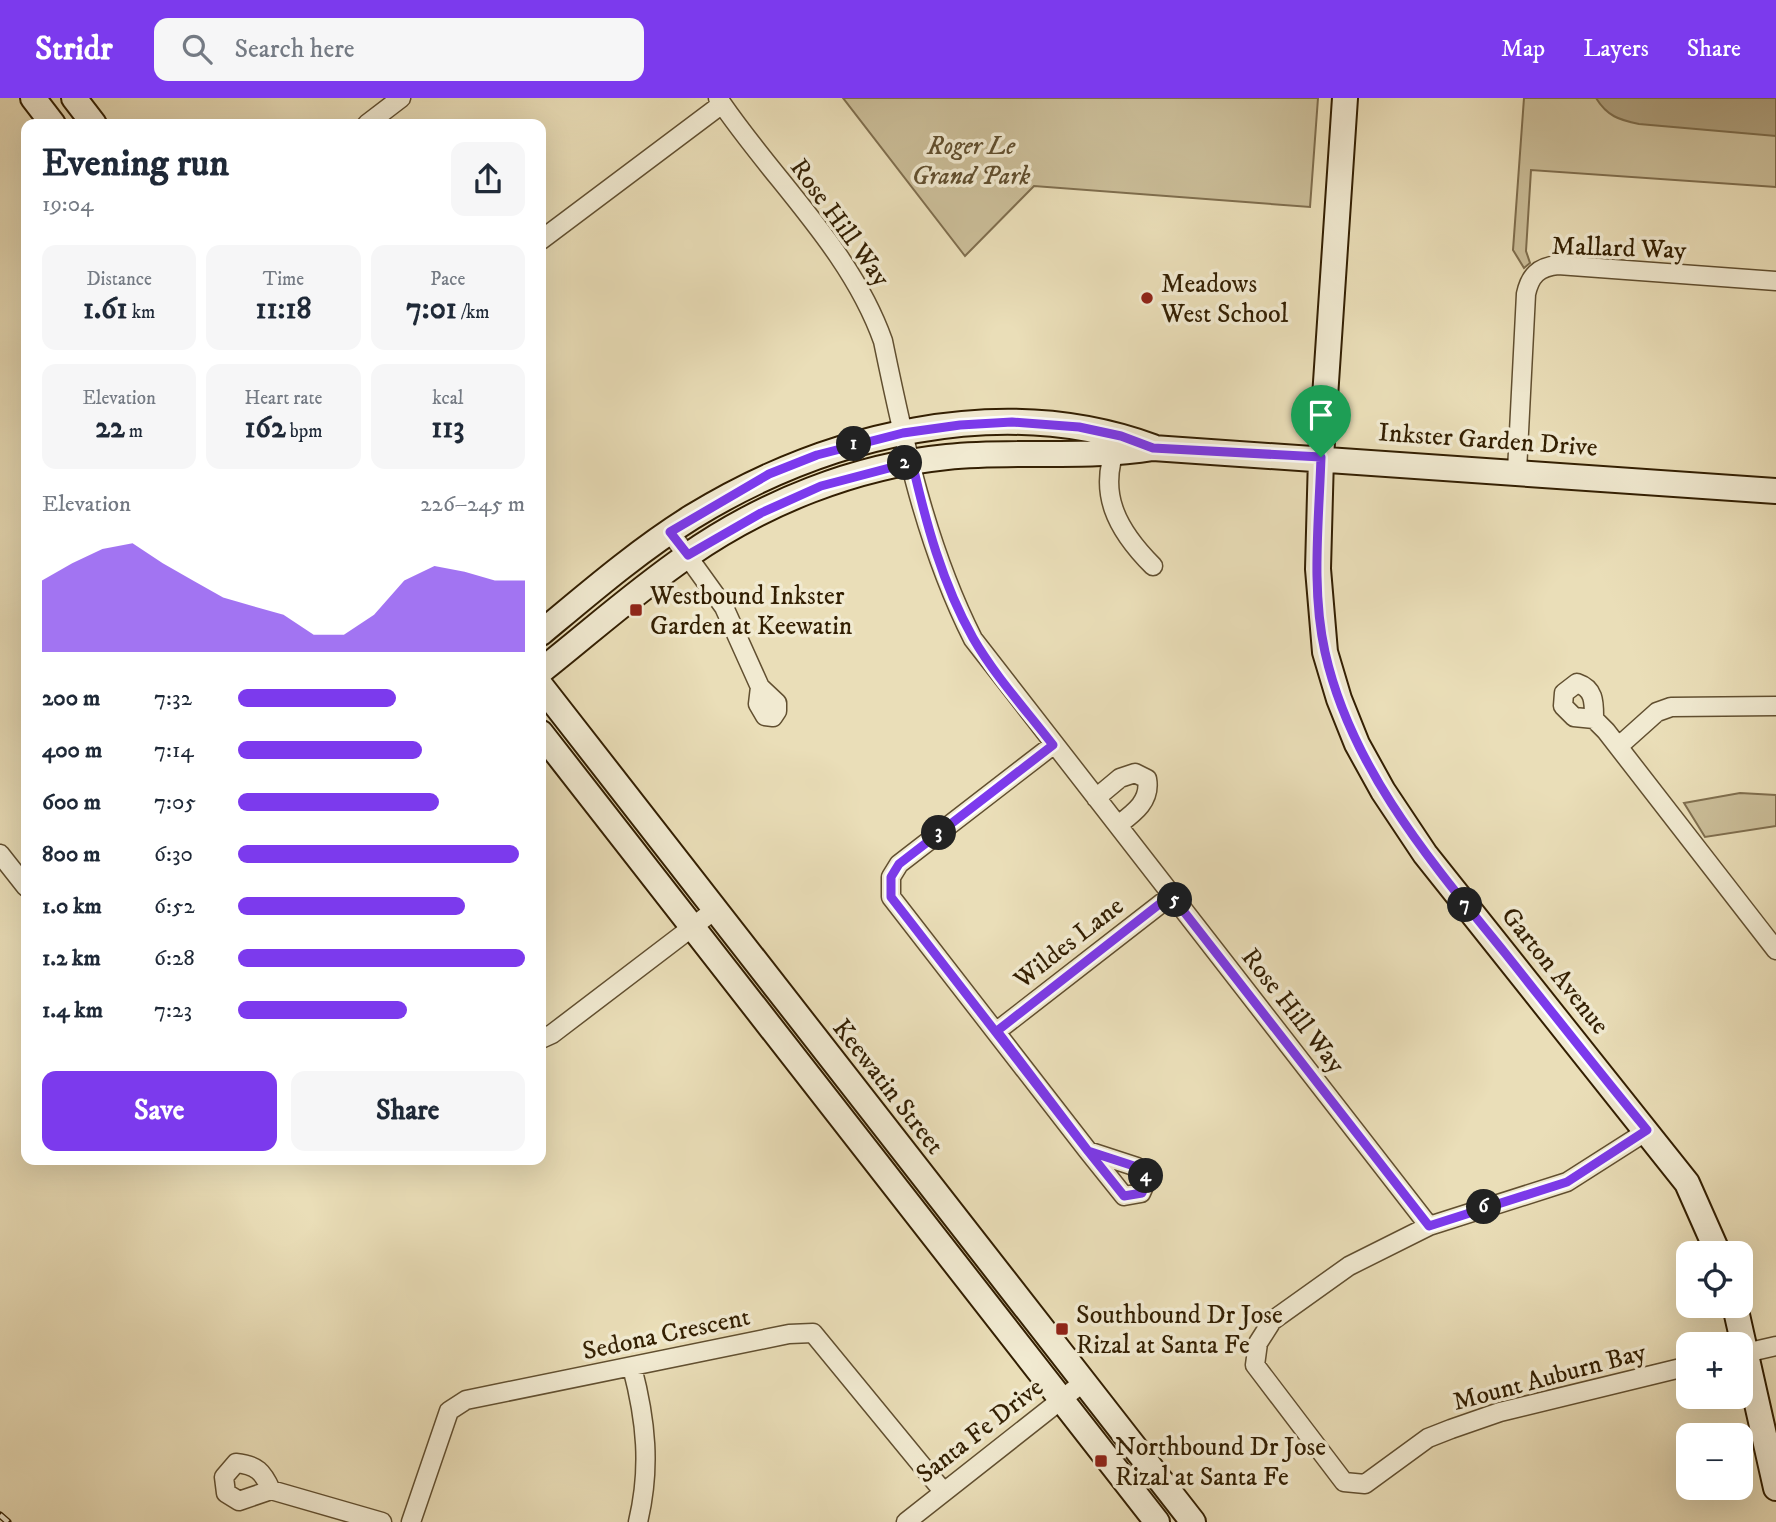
<!DOCTYPE html>
<html lang="en">
<head>
<meta charset="utf-8">
<style>
  body { margin:0; font-family:"IM FELL DW Pica",serif; background:#f6f6f7; color:#1f2937; height:100vh; display:flex; flex-direction:column; font-size:26px; white-space:nowrap }
  * { box-sizing:border-box; margin:0 }
  p { font-size:23px; color:#747a83 }
  .icon { flex:none; width:38px; height:38px; fill:none; stroke:currentColor; stroke-width:2; stroke-linecap:round; stroke-linejoin:round }
  .map { position:relative; flex:1; overflow:hidden }
  .side { position:absolute; left:21px; top:21px; width:525px; height:1046px; display:flex; flex-direction:column; background:#fff; border-radius:14px; box-shadow:0 7px 28px #0002 }
  .side>* { flex:none }
  .fabs { position:absolute; left:1676px; top:1143px; display:grid; gap:14px }
  .fabs a { display:grid; place-items:center; width:77px; height:77px; border-radius:14px; background:#fff; box-shadow:0 7px 28px #0002; font-size:35px }
  .pin { position:absolute; display:grid; place-items:center; width:60px; height:60px; color:#fff; margin:-72px -30px; border-radius:50% 50% 50% 0; rotate:-45deg; box-shadow:0 0 7px #0007 }
  .pin .icon { rotate:45deg }
  .km { position:absolute; width:35px; height:35px; margin:-18px; border-radius:50%; background:#222; color:#fff; font-size:19px; line-height:35px; text-align:center }
  .round { display:grid; place-items:center; flex:none; width:74px; height:74px; border-radius:14px; background:#f6f6f7 }
  .overview { display:flex; align-items:center; justify-content:space-between; height:119px; padding:0 21px }
  h1 { font-size:38px; font-weight:800; line-height:52px }
  .stats { display:grid; grid-template-columns:repeat(3,1fr); gap:10px; height:119px; padding:7px 21px }
  .stats div { display:grid; align-content:center; border-radius:14px; background:#f6f6f7; text-align:center }
  .stats b { font-size:30px; font-weight:800 }
  .stats small { font-size:19px; font-weight:400 }
  .stats p { font-size:19px }
  .chart { height:196px; padding:14px 21px }
  .chart p { display:flex; justify-content:space-between }
  .chart svg { width:100%; height:126px; margin-top:7px; fill:#7c3aed; opacity:.7 }
  .action { display:flex; gap:14px; margin-top:auto; padding:14px 21px }
  .action a { flex:1; height:80px; border-radius:14px; background:#7c3aed; color:#fff; font-size:28px; font-weight:800; line-height:80px; text-align:center }
  .action a+a { background:#f6f6f7; color:#1f2937 }
  ul { padding:0 21px; list-style:none; font-size:23px }
  li { display:grid; grid-template-columns:112px 84px 1fr; align-items:center; height:52px }
  li i { height:18px; border-radius:9px; background:#7c3aed }
  header { display:flex; align-items:center; gap:42px; box-sizing:border-box; height:98px; padding:0 35px; background:#7c3aed; color:#fff }
  header strong { font-size:33px }
  nav { display:flex; gap:38px; margin-inline-start:auto; font-size:24px }
  .search { width:490px; height:63px; background:#f6f6f7; display:flex; align-items:center; gap:18px; box-sizing:border-box; padding:0 24px; border-radius:14px; color:#747a83; font-size:26px }
  .map>svg:first-child { display:block }
  .green { fill:#cbbe99; stroke:#7f6e4e; stroke-width:2 }
  .water { fill:#ac9d7a; stroke:#7c6b4a; stroke-width:2 }
  .lines { fill:none; stroke-linecap:round; stroke-linejoin:round }
  .street-casing { stroke:#614f30; stroke-width:21 }
  .secondary-casing { stroke:#331f02; stroke-width:28 }
  .street { stroke:#f1ead1; stroke-width:18 }
  .secondary { stroke:#f1ead1; stroke-width:24 }
  .rail-casing { stroke:#331f02; stroke-width:7 }
  .rail { stroke:#f1ead1; stroke-width:4.5; stroke-dasharray:13; stroke-linecap:butt }
  .route-casing { stroke:#fff; stroke-width:14 }
  .route { stroke:#7c3aed; stroke-width:9 }
  .poi-dot { fill:#8f2418; stroke:#f1ead1; stroke-width:2.5 }
  .labels { text-anchor:middle; stroke-width:7; stroke-linejoin:round; paint-order:stroke }
  .park-label { font-size:26px; font-style:italic; fill:#614f2f; stroke:#f1ead1 }
  .street-label { font-size:26px; fill:#331f02; stroke:#f1ead1 }
  .poi-label { font-size:26px; fill:#331f02; stroke:#f1ead1; text-anchor:start }
</style>
</head>
<body>
<header>
<strong>Stridr</strong>
<div class="search"><svg class="icon" aria-label="search" viewBox="0 0 24 24"><circle cx="10" cy="10" r="6"/><path d="M15 15l6 6"/></svg>Search here</div>
<nav><a>Map</a><a>Layers</a><a>Share</a></nav>
</header>
<div class="map">
<svg width="1776" height="1424" viewBox="0 0 1776 1424">
  <rect width="100%" height="100%" fill="#eadeb8"/>
  <filter id="stains"><feTurbulence type="fractalNoise" baseFrequency=".00286" numOctaves="4"/><feColorMatrix values="0 0 0 0 .2 0 0 0 0 .09 0 0 0 0 .02 0 0 0 .5 -.17"/></filter>
  <radialGradient id="worn" r=".72"><stop offset=".6" stop-color="#630" stop-opacity="0"/><stop offset="1" stop-color="#630" stop-opacity=".3"/></radialGradient>
  <path class="green" d="M843 0H1318L1310 109 1034 88 965 158Z
    M1524 0H1776V89L1531 72 1526 153 1530 165 1524 170 1513 152Z
    M1740 695 1776 697V728L1705 739 1684 705Z"/>
  <path class="water" d="M1596 0H1776V38L1639 26C1619 22 1607 18 1596 0Z"/>
  <g class="lines">
    <defs>
      <path id="street" d="M718 0C772 81 850 150 883 243 904 345 926 448 973 541L1429 1128
        M367 26 401 0
        M541 142 722 6
        M1118 344C1096 394 1117 432 1153 468
        M1517 373 1526 196C1530 178 1538 169 1558 167L1776 183
        M670 434 724 509 760 589 758 606 765 618 773 619 777 613V605L760 589
        M1594 621C1594 605 1595 591 1577 585L1564 595 1563 608 1574 619 1594 621 1606 633 1776 852
        M1053 647 899 766 891 779V799L1088 1053 1124 1098 1141 1095 1148 1079 1137 1069 1088 1053
        M1619 648 1657 614 1671 609 1776 608
        M1096 700 1120 680 1135 675 1147 681C1151 703 1134 715 1118 727
        M0 756 26 789
        M997 933 1172 797
        M541 941 552 936 716 811
        M1647 1033 1567 1084 1429 1128 1349 1168 1272 1223 1258 1245 1255 1267 1344 1384 1365 1386 1428 1340 1451 1331 1500 1314 1689 1268
        M1741 1256 1776 1248
        M632 1269C646 1322 651 1370 638 1424
        M271 1392C263 1374 257 1367 236 1365L224 1379 226 1395 239 1403 271 1392 382 1424
        M411 1424 449 1313 466 1302 789 1236 813 1235 942 1392
        M906 1424 1085 1283"/>
      <path id="secondary" d="M33 0 53 26
        M74 0 94 26
        M1345 0 1321 359 1318 471 1325 554 1339 601 1357 646 1383 693 1425 756 1687 1085 1718 1155
        M541 535C589 495 639 452 692 419 826 337 1001 293 1153 349
        M541 573C589 535 636 493 687 458 763 405 855 368 947 359 1016 352 1085 361 1153 350L1776 393
        M541 588 1193 1424
        M541 635 1157 1424
        M1735 1208 1776 1390"/>
    </defs>
    <use href="#street" class="street-casing"/>
    <use href="#secondary" class="secondary-casing"/>
    <use href="#street" class="street"/>
    <use href="#secondary" class="secondary"/>
    <defs>
      <path id="rail" d="M0 1417 8 1424"/>
    </defs>
    <use href="#rail" class="rail-casing"/>
    <use href="#rail" class="rail"/>
  </g>
  <g class="lines">
    <defs>
      <path id="route" d="M1321 359 1153 350 1121 338 1079 329 1012 324 960 327 903 335 817 357 769 376 670 434 688 457 761 415 821 388 912 364C926 425 942 485 973 540 995 578 1026 612 1053 647L899 766 891 779V799L1088 1053 1137 1069 1148 1079 1142 1095 1124 1098 1088 1053 997 933 1171 797 1429 1128 1567 1084 1647 1032C1599 974 1552 914 1505 855 1432 765 1351 671 1325 554 1311 491 1319 423 1321 359"/>
    </defs>
    <use href="#route" class="route-casing"/>
    <use href="#route" class="route"/>
  </g>
  <g class="poi-dot">
    <circle cx="1147" cy="200" r="7"/>
    <rect x="629" y="505" width="14" height="14" rx="3.5"/>
    <rect x="1055" y="1224" width="14" height="14" rx="3.5"/>
    <rect x="1094" y="1356" width="14" height="14" rx="3.5"/>
  </g>
  <g class="labels">
    <g class="park-label">
      <text x="971" y="56">Roger Le<tspan x="971" dy="30">Grand Park</tspan></text>
    </g>
    <g class="street-label">
      <text transform="translate(841 124) rotate(54)" y="9">Rose Hill Way</text>
      <text transform="translate(1619 149) rotate(2)" y="9">Mallard Way</text>
      <text transform="translate(1488 341) rotate(4)" y="9">Inkster Garden Drive</text>
      <text transform="translate(1068 844) rotate(-38)" y="9">Wildes Lane</text>
      <text transform="translate(1556 872) rotate(51)" y="9">Garton Avenue</text>
      <text transform="translate(1294 912) rotate(52)" y="9">Rose Hill Way</text>
      <text transform="translate(889 988) rotate(52)" y="9">Keewatin Street</text>
      <text transform="translate(666 1235) rotate(-12)" y="9">Sedona Crescent</text>
      <text transform="translate(1549 1278) rotate(-15)" y="9">Mount Auburn Bay</text>
      <text transform="translate(979 1332) rotate(-38)" y="9">Santa Fe Drive</text>
    </g>
    <g class="poi-label">
      <text x="1161" y="194">Meadows<tspan x="1161" dy="30">West School</tspan></text>
      <text x="650" y="506">Westbound Inkster<tspan x="650" dy="30">Garden at Keewatin</tspan></text>
      <text x="1076" y="1225">Southbound Dr Jose<tspan x="1076" dy="30">Rizal at Santa Fe</tspan></text>
      <text x="1115" y="1357">Northbound Dr Jose<tspan x="1115" dy="30">Rizal at Santa Fe</tspan></text>
    </g>
  </g>
  <rect width="100%" height="100%" filter="url(#stains)"/>
  <rect width="100%" height="100%" fill="url(#worn)"/>
</svg>
<div class="fabs">
<a><svg class="icon" aria-label="locate" viewBox="0 0 24 24"><circle cx="12" cy="12" r="6"/><path d="M12 2v4M12 18v4M2 12h4M18 12h4"/></svg></a>
<a>+</a>
<a>−</a>
</div>
<div class="pin" style="left:1321px;top:359px;background:#1e9e55"><svg class="icon" aria-label="arrive" viewBox="0 0 24 24"><path d="M6 21V4h12l-3 4 3 4H6"/></svg></div>
<b class="km" style="left:854px;top:346px">1</b>
<b class="km" style="left:905px;top:365px">2</b>
<b class="km" style="left:939px;top:735px">3</b>
<b class="km" style="left:1146px;top:1078px">4</b>
<b class="km" style="left:1175px;top:802px">5</b>
<b class="km" style="left:1484px;top:1109px">6</b>
<b class="km" style="left:1465px;top:807px">7</b>
<section class="side">
<div class="overview"><div><h1>Evening run</h1><p>19:04</p></div><a class="round"><svg class="icon" aria-label="share" viewBox="0 0 24 24"><path d="M12 15V3M7 8l5-5 5 5M5 13v7h14v-7"/></svg></a></div>
<div class="stats">
<div><p>Distance</p><b>1.61<small> km</small></b></div>
<div><p>Time</p><b>11:18</b></div>
<div><p>Pace</p><b>7:01<small> /km</small></b></div>
</div>
<div class="stats">
<div><p>Elevation</p><b>22<small> m</small></b></div>
<div><p>Heart rate</p><b>162<small> bpm</small></b></div>
<div><p>kcal</p><b>113</b></div>
</div>
<div class="chart"><p><span>Elevation</span>226–245 m</p>
<svg viewBox="0 0 160 44" preserveAspectRatio="none"><path d="M0 44V19L10 13L20 8L30 6L40 13L50 19L60 25L70 28L80 31L90 38L100 38L110 31L120 19L130 14L140 16L150 19L160 19V44z"/></svg>
</div>
<ul>
<li><b>200 m</b>7:32<i style="width:55%"></i></li>
<li><b>400 m</b>7:14<i style="width:64%"></i></li>
<li><b>600 m</b>7:05<i style="width:70%"></i></li>
<li><b>800 m</b>6:30<i style="width:98%"></i></li>
<li><b>1.0 km</b>6:52<i style="width:79%"></i></li>
<li><b>1.2 km</b>6:28<i style="width:100%"></i></li>
<li><b>1.4 km</b>7:23<i style="width:59%"></i></li>
</ul>
<div class="action"><a>Save</a><a>Share</a></div>
</section>
</div>
</body>
</html>
